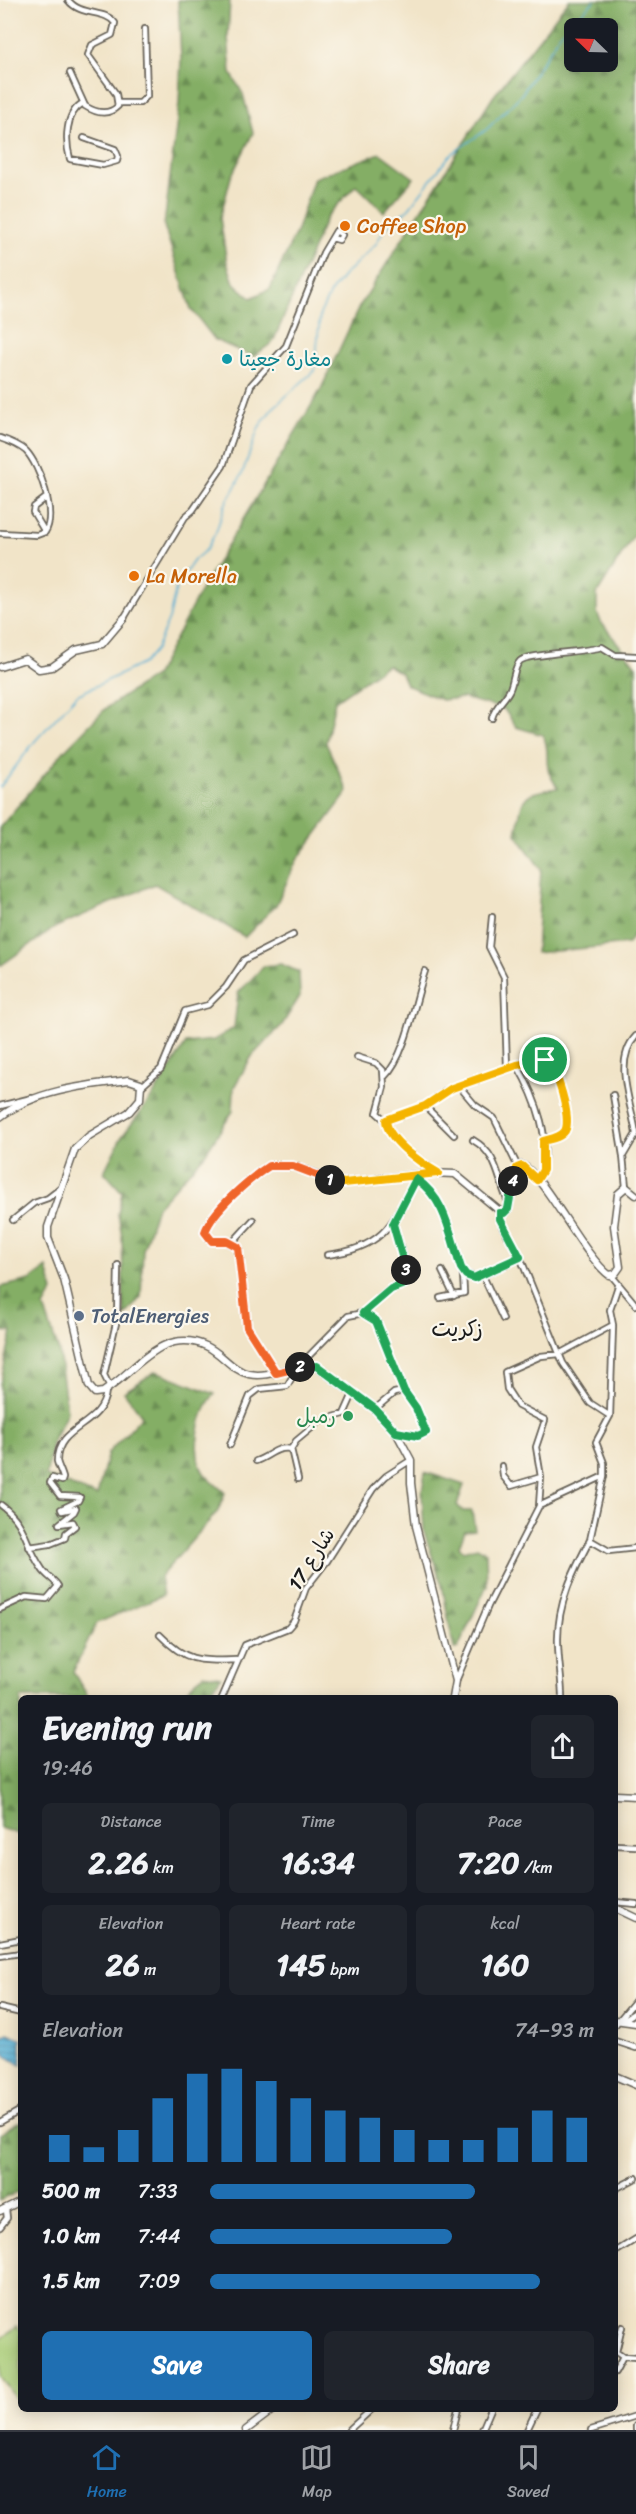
<!DOCTYPE html>
<html lang="en">
<head>
<meta charset="utf-8">
<style>
  body { margin:0; font-family:Sriracha,"Playpen Sans Arabic",sans-serif; background:#20242c; color:#f1f3f6; height:100vh; display:flex; flex-direction:column; font-size:22px; white-space:nowrap }
  * { box-sizing:border-box; margin:0 }
  p { font-size:20px; color:#9ea1a6 }
  .icon { flex:none; width:33px; height:33px; fill:none; stroke:currentColor; stroke-width:2; stroke-linecap:round; stroke-linejoin:round }
  .map { position:relative; flex:1; overflow:hidden }
  .sheet { position:absolute; left:18px; top:1695px; width:600px; height:717px; display:flex; flex-direction:column; background:#171b24; border-radius:9px; box-shadow:0 3px 15px #0003 }
  .sheet>* { flex:none }
  .needle { width:39px; rotate:293deg }
  .controls { position:absolute; left:564px; top:18px; display:grid; gap:12px }
  .controls a { display:grid; place-items:center; width:54px; height:54px; border-radius:9px; background:#171b24; box-shadow:0 3px 15px #0003; font-size:30px }
  .pin { position:absolute; display:grid; place-items:center; width:51px; height:51px; color:#fff; margin:-26px; border:3px solid #fff; border-radius:50%; box-shadow:0 2px 6px #0007 }
  .km { position:absolute; width:30px; height:30px; margin:-15px; border-radius:50%; background:#222; color:#fff; font-size:16px; line-height:30px; text-align:center }
  .round { display:grid; place-items:center; flex:none; width:63px; height:63px; border-radius:9px; background:#20242c }
  .overview { display:flex; align-items:center; justify-content:space-between; height:102px; padding:0 24px }
  h1 { font-size:33px; font-weight:700; line-height:45px }
  .stats { display:grid; grid-template-columns:repeat(3,1fr); gap:9px; height:102px; padding:6px 24px }
  .stats div { display:grid; align-content:center; border-radius:9px; background:#20242c; text-align:center }
  .stats b { font-size:30px; font-weight:700 }
  .stats small { font-size:16px; font-weight:400 }
  .stats p { font-size:16px }
  .chart { height:168px; padding:12px 24px }
  .chart p { display:flex; justify-content:space-between }
  .chart svg { width:100%; height:108px; margin-top:6px; stroke:#1f6fb2; stroke-width:6 }
  .button { display:flex; gap:12px; margin-top:auto; padding:12px 24px }
  .button a { flex:1; height:69px; border-radius:9px; background:#1f6fb2; color:#fff; font-size:24px; font-weight:700; line-height:69px; text-align:center }
  .button a+a { background:#20242c; color:#f1f3f6 }
  ul { padding:0 24px; list-style:none; font-size:20px }
  li { display:grid; grid-template-columns:96px 72px 1fr; align-items:center; height:45px }
  li i { height:15px; border-radius:8px; background:#1f6fb2 }
  .dock { display:flex; justify-content:space-around; align-items:center; height:84px; border-top:2px solid #363941; background:#171b24; font-size:16px; color:#9ea1a6 }
  .dock a { display:grid; justify-items:center; gap:3px }
  .dock .active { color:#1f6fb2 }
  .map>svg:first-child { display:block }
  .forest { fill:url(#forest-firs); stroke:#506540; stroke-width:1.5; fill-rule:evenodd }
  .garden { fill:#a6ca73; stroke:#617348; stroke-width:1.5 }
  .water { fill:url(#water-rules); stroke:#386477; stroke-width:1.5 }
  .lines { fill:none; stroke-linecap:round; stroke-linejoin:round }
  .stream { stroke:#55add2; stroke-width:1.5 }
  .minor-casing { stroke:#676258; stroke-width:8 }
  .tertiary-casing { stroke:#676258; stroke-width:9 }
  .minor { stroke:#fff; stroke-width:4.5 }
  .tertiary { stroke:#fff; stroke-width:6 }
  .split-1-casing { stroke:#fff; stroke-width:12 }
  .split-2-casing { stroke:#fff; stroke-width:12 }
  .split-3-casing { stroke:#fff; stroke-width:12 }
  .split-4-casing { stroke:#fff; stroke-width:12 }
  .split-5-casing { stroke:#fff; stroke-width:12 }
  .split-1 { stroke:#f5b400; stroke-width:8 }
  .split-2 { stroke:#f0652b; stroke-width:8 }
  .split-3 { stroke:#22a559; stroke-width:8 }
  .split-4 { stroke:#22a559; stroke-width:8 }
  .split-5 { stroke:#f5b400; stroke-width:8 }
  .food-dot { fill:#e8710a; stroke:#fbf7ec; stroke-width:2 }
  .culture-dot { fill:#0f9aa8; stroke:#fbf7ec; stroke-width:2 }
  .service-dot { fill:#5c6f8a; stroke:#fbf7ec; stroke-width:2 }
  .leisure-dot { fill:#2e9e5b; stroke:#fbf7ec; stroke-width:2 }
  .labels { text-anchor:middle; stroke-width:4.5; stroke-linejoin:round; paint-order:stroke }
  .food-label { font-size:20px; fill:#c56008; stroke:#fbf7ec; text-anchor:start }
  .culture-label { font-size:20px; fill:#0d838f; stroke:#fbf7ec; text-anchor:start }
  .service-label { font-size:20px; fill:#4e5e75; stroke:#fbf7ec; text-anchor:start }
  .leisure-label { font-size:20px; fill:#27864d; stroke:#fbf7ec; text-anchor:end }
  .street-label { font-size:20px; fill:#1c1c1c; stroke:#fbf7ec }
  .quarter-label { font-size:22px; fill:#1c1c1c; stroke:#fbf7ec }
</style>
</head>
<body>
<div class="map">
<svg width="636" height="2430" viewBox="0 0 636 2430">
  <defs>
    <pattern id="forest-firs" width="22" height="20" patternUnits="userSpaceOnUse" patternTransform="scale(1.5)"><rect width="22" height="20" fill="#84ae65"/><path d="M5 1l3.5 6h-7zM16 11l3.5 6h-7z" fill="#6b8d52"/></pattern>
    <pattern id="water-rules" width="6" height="5" patternUnits="userSpaceOnUse" patternTransform="scale(1.5)"><rect width="6" height="5" fill="#55add2"/><path d="M0 2.5h6" fill="none" stroke="#468caa"/></pattern>
  </defs>
  <rect width="100%" height="100%" fill="#fbf7ec"/>
  <filter id="ink" filterUnits="userSpaceOnUse"><feTurbulence type="fractalNoise" baseFrequency=".0167" numOctaves="2"/><feDisplacementMap in="SourceGraphic" scale="12" xChannelSelector="R" yChannelSelector="G"/><feConvolveMatrix kernelMatrix="1 2 1 2 8 2 1 2 1" color-interpolation-filters="sRGB"/></filter>
  <filter id="wash" filterUnits="userSpaceOnUse"><feTurbulence type="fractalNoise" baseFrequency=".008" numOctaves="4" result="noise"/><feDisplacementMap in="SourceGraphic" scale="24" xChannelSelector="R" yChannelSelector="G"/><feGaussianBlur stdDeviation="1.35" result="paint"/><feColorMatrix in="noise" values="0 0 0 0 0 0 0 0 0 0 0 0 0 0 0 0 0 1.4 0 .05"/><feComposite in="paint" operator="in"/></filter>
  <g filter="url(#wash)">
    <rect width="100%" height="100%" fill="#f1e4c8"/>
    <path class="forest" d="M178 0H230L228 37 231 73 243 94 253 133 231 177 220 218 227 263 234 283 251 298 270 289 297 230 314 178 380 153 414 178 384 212 356 185 327 216 273 342 253 357 215 340 191 309 164 226 179 103 181 58Z
      M569 0H636V532L597 594V612L601 622 636 666V931L628 944 536 953 541 869 516 834C524 798 517 793 558 788 539 762 553 757 543 735L516 727 504 709 463 698 442 700 406 685 401 673 387 665 335 701 326 743 348 792 297 860 276 905 245 937 155 884 56 927 0 966V827L65 750 106 708 156 675 203 586 320 391 359 307 493 97ZM574 28H608V62H574Z
      M281 964 299 972 300 996 282 1025 252 1056 234 1087 233 1111 205 1154 157 1207 143 1250 141 1297 124 1317 122 1236 118 1214 122 1192 104 1172 121 1138 154 1094 186 1043 214 1040 234 1028 238 993 264 966Z
      M47 1268 53 1291 44 1307 59 1352 67 1412 52 1443 46 1476 97 1496 108 1453 142 1416 124 1392 156 1371 215 1394C199 1409 191 1454 204 1473 209 1480 219 1487 225 1493L218 1511 160 1577 163 1595 97 1623 73 1672 89 1698H21V1835L0 1828V1385L12 1332 0 1331V1287L30 1280Z
      M425 1472 464 1485 457 1505 463 1511H472L475 1530 465 1531 459 1546 463 1551 477 1547 486 1552 487 1585 458 1648 454 1649 442 1585 424 1532 422 1492Z
      M204 1674 221 1677 206 1698H178Z
      M21 2121V2190L0 2201V2134Z"/>
    <path class="garden" d="M17 2326 21 2331V2406L0 2377V2339Z"/>
    <path class="water" d="M8 2033 21 2039V2065C7 2058 0 2054 1 2038Z"/>
    <g class="lines">
      <path class="stream" d="M0 787 35 741 77 695 144 663 156 649 169 619 176 588 185 573 195 559 206 550 216 532 225 505 242 474 259 427 272 409 315 370 320 314 330 293 344 275 376 244 384 229 409 208 450 155 486 130 521 95 560 34 595 0"/>
    </g>
  </g>
  <g filter="url(#ink)">
    <g class="lines">
      <defs>
        <path id="minor" d="M68 0C81 17 105 9 115 23L112 35 92 45 88 55 116 94 118 106C108 116 96 113 85 106L70 73
          M83 103C65 113 65 141 70 159L103 165 117 161 118 156 115 149 84 138
          M119 103H140L147 96 145 29
          M0 438C9 441 19 445 26 451 40 466 57 514 45 532L37 535 0 533
          M45 532 33 512 34 507 47 497
          M124 618 185 517 193 510 223 466 251 385 286 346 323 253 336 231 342 235 339 240 332 238
          M492 718C495 706 503 702 509 691 514 682 513 668 520 661 526 654 585 652 602 647L615 655 636 656
          M492 917 489 947 504 977 507 1067
          M357 1057 376 1063 383 1070 384 1087 377 1113 386 1121
          M517 1065 549 1062C558 1071 572 1118 565 1131 561 1138 550 1139 543 1141
          M385 1076C406 1056 415 1000 425 971
          M142 1086 161 1069 185 1011 208 1005 226 987 244 960 293 935
          M459 1086 475 1105 494 1118 518 1167
          M613 1095 623 1156
          M0 1106 32 1098
          M425 1106 454 1135
          M473 1140C499 1155 497 1179 509 1204
          M438 1173C417 1160 393 1145 386 1121L428 1104 445 1091 517 1065C534 1094 557 1147 537 1180
          M416 1179C446 1199 450 1235 461 1267L466 1275 480 1277 520 1257
          M626 1187 623 1156 636 1134C632 1104 612 1062 636 1036
          M500 1213 502 1226 520 1257 563 1363 590 1403 610 1416
          M13 1220 34 1203 48 1198 61 1188
          M232 1243 253 1220
          M327 1255C385 1248 393 1223 417 1176
          M442 1271 454 1296
          M611 1275 636 1305
          M483 1276 503 1319
          M440 1298 464 1293 463 1274
          M363 1313 391 1289 406 1281 404 1258 393 1224
          M110 1387 104 1375 117 1319 118 1265
          M375 1409 394 1393 404 1391 416 1408 426 1432 418 1436 396 1432
          M230 1445 250 1396 259 1389 287 1386 298 1367 348 1316 363 1313 376 1321 404 1391
          M256 1461C269 1457 276 1446 291 1449
          M502 1466 503 1476 511 1486 541 1477 539 1506 604 1476 590 1540 609 1551 636 1548
          M604 1476V1463L596 1442 610 1416 613 1326
          M541 1477 536 1447 545 1420 518 1406 507 1389 505 1372 541 1356 559 1354 613 1325 610 1310 618 1286
          M298 1479 291 1449 296 1441 320 1421 344 1414 353 1394
          M29 1547 50 1544 65 1538 66 1533 75 1526 73 1522 59 1524 74 1512 76 1508 62 1511 61 1509 78 1501 80 1497 60 1496 50 1483 52 1478 62 1481 63 1478C62 1473 58 1466 57 1461 57 1425 103 1427 106 1391
          M0 1609 26 1597 47 1599 58 1586C54 1579 46 1576 42 1569 24 1544 28 1525 1 1505
          M160 1635C187 1663 200 1661 236 1660
          M456 1681 488 1606 539 1506
          M222 1698 245 1645 288 1628 294 1621 306 1588 327 1561 373 1489 386 1476 411 1460
          M562 1698C562 1679 558 1661 558 1642 557 1604 573 1572 590 1540
          M615 1845 636 1846
          M615 1902 636 1904
          M0 1943 21 1939
          M0 1956 21 1953
          M0 2008 21 2013
          M622 2021 636 2012
          M615 2025 636 2000
          M615 2041 636 2048
          M0 2122 21 2110
          M615 2189 636 2178
          M0 2227 7 2218 6 2209
          M615 2252 636 2239
          M622 2327 616 2352 623 2357 636 2358
          M615 2372 623 2357
          M349 2430 372 2409
          M453 2430 458 2409
          M482 2430 491 2409
          M527 2430 537 2409
          M591 2430 636 2416
          M636 2430V2426"/>
        <path id="tertiary" d="M0 667 25 659 39 669 52 667 76 650 102 644 124 618
          M0 1117C35 1090 87 1085 129 1080L141 1084 140 1099 129 1112 89 1136 75 1149 48 1227V1238L64 1279 89 1386 95 1393 103 1392C136 1371 162 1326 206 1346 222 1353 231 1370 249 1374 272 1379 297 1361 317 1367L375 1409 396 1432 411 1460V1483L416 1526 456 1681 453 1698
          M276 1373 247 1327 238 1247 227 1241H212L205 1232C211 1212 251 1177 269 1166H293L344 1183 429 1173 455 1174 502 1213 508 1209 516 1170 522 1165C544 1175 582 1254 609 1275L615 1274 620 1267 614 1226 618 1194 626 1187 636 1195
          M615 1795 636 1796
          M615 1908 636 1918
          M615 2020 636 2023
          M615 2076 636 2085
          M0 2211 21 2201
          M246 2430 274 2409"/>
      </defs>
      <use href="#minor" class="minor-casing"/>
      <use href="#tertiary" class="tertiary-casing"/>
      <use href="#minor" class="minor"/>
      <use href="#tertiary" class="tertiary"/>
    </g>
  </g>
  <g class="lines" filter="url(#ink)">
    <defs>
      <path id="split-1" d="M330 1180 344 1183 438 1173C421 1163 387 1140 386 1120L425 1106 452 1088 517 1065 545 1060"/>
      <path id="split-2" d="M300 1367 276 1373 247 1327 238 1247 227 1241H212L205 1232C212 1211 250 1178 269 1166H293L330 1180"/>
      <path id="split-3" d="M300 1367 317 1366 375 1409 396 1432 418 1436 426 1432 416 1408 404 1391 376 1321 363 1313 391 1289 404 1284 406 1270"/>
      <path id="split-4" d="M406 1270 393 1224 416 1179C446 1199 450 1235 461 1268L466 1275 474 1278 520 1257 500 1219V1213H504L508 1209 513 1181"/>
      <path id="split-5" d="M513 1181 517 1168 522 1166 537 1180 543 1170V1141C550 1139 560 1138 565 1131 572 1119 557 1066 545 1060"/>
    </defs>
    <use href="#split-1" class="split-1-casing"/>
    <use href="#split-2" class="split-2-casing"/>
    <use href="#split-3" class="split-3-casing"/>
    <use href="#split-4" class="split-4-casing"/>
    <use href="#split-5" class="split-5-casing"/>
    <use href="#split-1" class="split-1"/>
    <use href="#split-2" class="split-2"/>
    <use href="#split-3" class="split-3"/>
    <use href="#split-4" class="split-4"/>
    <use href="#split-5" class="split-5"/>
  </g>
  <g class="food-dot">
    <circle cx="345" cy="226" r="6"/>
    <circle cx="134" cy="576" r="6"/>
  </g>
  <circle class="culture-dot" cx="227" cy="359" r="6"/>
  <circle class="service-dot" cx="79" cy="1316" r="6"/>
  <circle class="leisure-dot" cx="348" cy="1416" r="6"/>
  <g class="labels">
    <g class="food-label">
      <text x="357" y="233">Coffee Shop</text>
      <text x="146" y="583">La Morella</text>
    </g>
    <g class="culture-label">
      <text x="239" y="366">مغارة جعيتا</text>
    </g>
    <g class="service-label">
      <text x="91" y="1323">TotalEnergies</text>
    </g>
    <g class="leisure-label">
      <text x="336" y="1423">رمبل</text>
    </g>
    <g class="street-label">
      <text transform="translate(311 1559) rotate(-58)" y="7">شارع 17</text>
    </g>
    <g class="quarter-label">
      <text x="457" y="1336">زكريت</text>
    </g>
  </g>
</svg>
<div class="controls">
<a><svg class="needle" viewBox="-14 -14 28 28"><path d="M0-13l5 13h-10z" fill="#e53935"/><path d="M0 13l5-13h-10z" fill="#9ea1a6"/></svg></a>
</div>
<div class="pin" style="left:545px;top:1060px;background:#1e9e55"><svg class="icon" aria-label="arrive" viewBox="0 0 24 24"><path d="M6 21V4h12l-3 4 3 4H6"/></svg></div>
<b class="km" style="left:330px;top:1180px">1</b>
<b class="km" style="left:300px;top:1367px">2</b>
<b class="km" style="left:406px;top:1270px">3</b>
<b class="km" style="left:513px;top:1181px">4</b>
<section class="sheet">
<div class="overview"><div><h1>Evening run</h1><p>19:46</p></div><a class="round"><svg class="icon" aria-label="share" viewBox="0 0 24 24"><path d="M12 15V3M7 8l5-5 5 5M5 13v7h14v-7"/></svg></a></div>
<div class="stats">
<div><p>Distance</p><b>2.26<small> km</small></b></div>
<div><p>Time</p><b>16:34</b></div>
<div><p>Pace</p><b>7:20<small> /km</small></b></div>
</div>
<div class="stats">
<div><p>Elevation</p><b>26<small> m</small></b></div>
<div><p>Heart rate</p><b>145<small> bpm</small></b></div>
<div><p>kcal</p><b>160</b></div>
</div>
<div class="chart"><p><span>Elevation</span>74–93 m</p>
<svg viewBox="0 0 160 44" preserveAspectRatio="none"><path d="M5 44V33M15 44V38M25 44V31M35 44V18M45 44V8M55 44V6M65 44V11M75 44V18M85 44V23M95 44V26M105 44V31M115 44V35M125 44V35M135 44V30M145 44V23M155 44V26"/></svg>
</div>
<ul>
<li><b>500 m</b>7:33<i style="width:69%"></i></li>
<li><b>1.0 km</b>7:44<i style="width:63%"></i></li>
<li><b>1.5 km</b>7:09<i style="width:86%"></i></li>
</ul>
<div class="button"><a>Save</a><a>Share</a></div>
</section>
</div>
<nav class="dock">
<a class="active"><svg class="icon" aria-label="home" viewBox="0 0 24 24"><path d="M3 11l9-7 9 7M6 9v11h12V9"/></svg>Home</a>
<a><svg class="icon" aria-label="map" viewBox="0 0 24 24"><path d="M3 6l6-2 6 2 6-2v14l-6 2-6-2-6 2zM9 4v14M15 6v14"/></svg>Map</a>
<a><svg class="icon" aria-label="saved" viewBox="0 0 24 24"><path d="M7 4h10v16l-5-4-5 4z"/></svg>Saved</a>
</nav>
</body>
</html>
